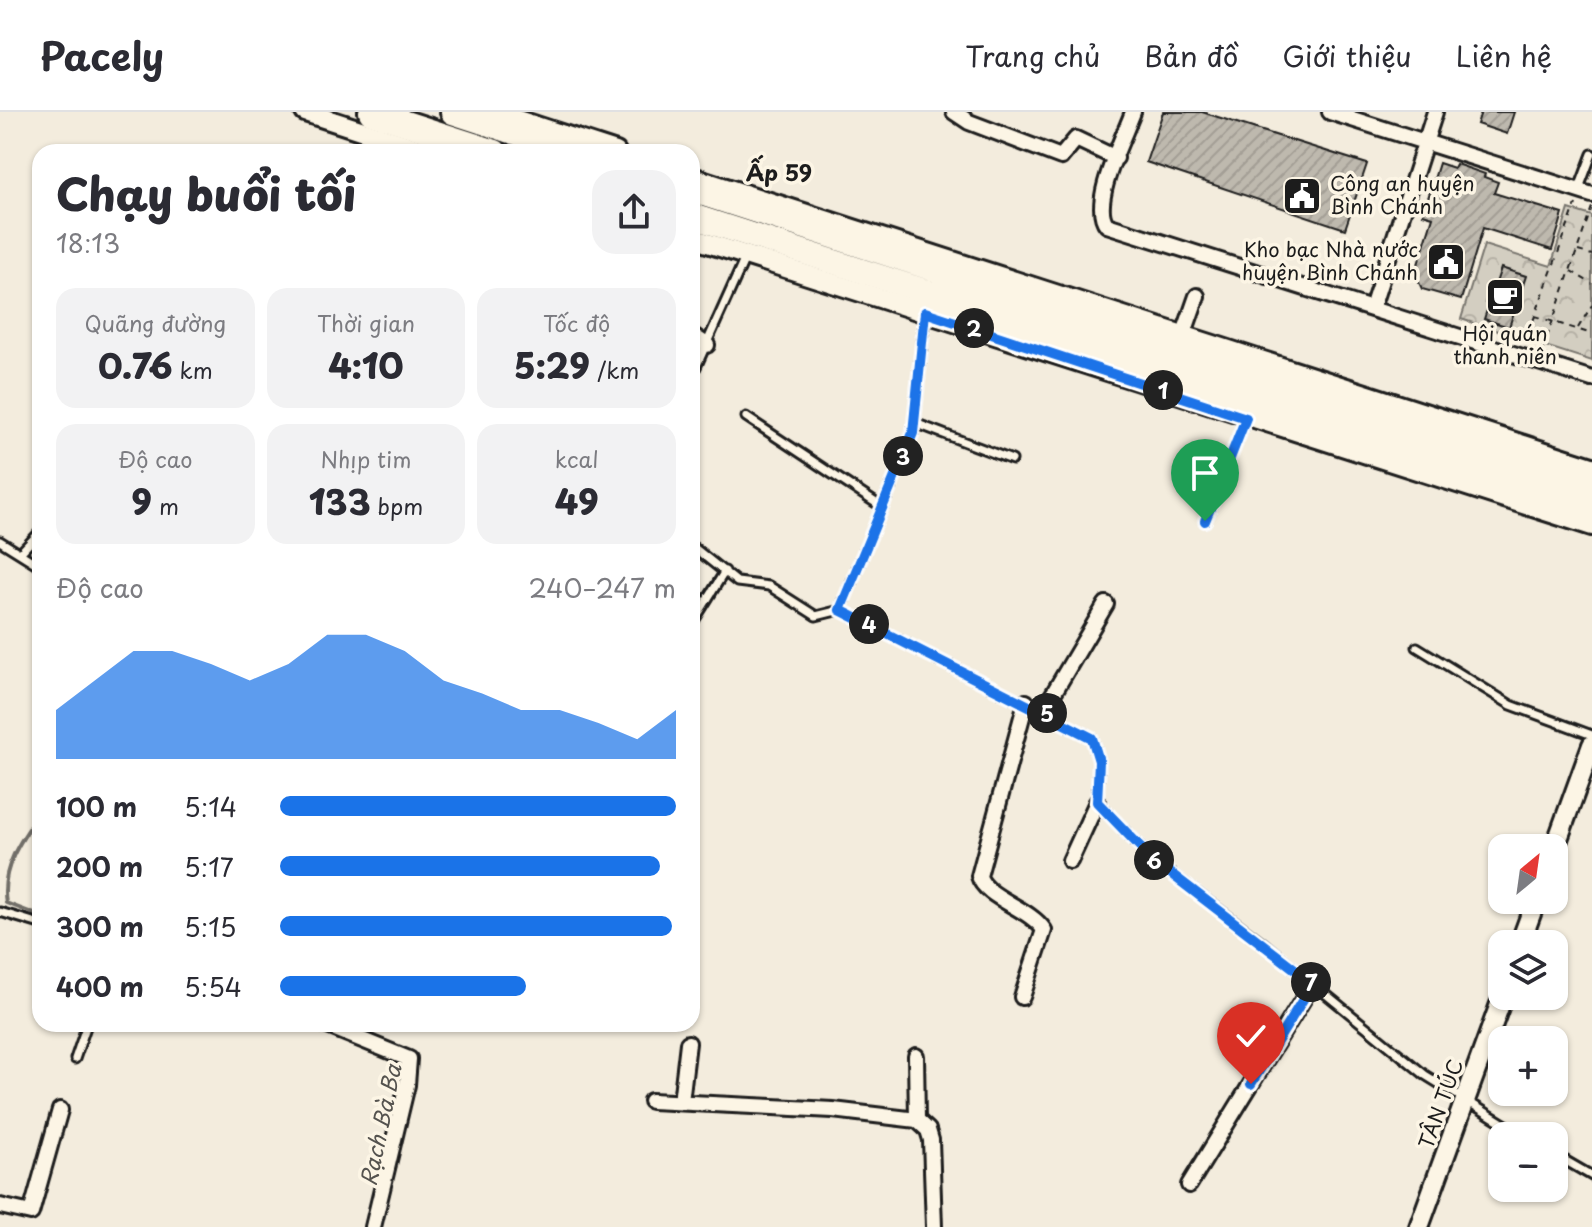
<!DOCTYPE html>
<html lang="vi">
<head>
<meta charset="utf-8">
<style>
  body { margin:0; font-family:"Playpen Sans",sans-serif; background:#f2f2f3; color:#2b2b33; height:100vh; display:flex; flex-direction:column; font-size:30px; white-space:nowrap }
  * { box-sizing:border-box; margin:0 }
  p { font-size:26px; color:#7c7c81 }
  .icon { flex:none; width:44px; height:44px; fill:none; stroke:currentColor; stroke-width:2; stroke-linecap:round; stroke-linejoin:round }
  .map { position:relative; flex:1; overflow:hidden }
  .drawer { position:absolute; left:32px; top:32px; width:668px; height:888px; display:flex; flex-direction:column; background:#fff; border-radius:24px; box-shadow:0 2px 6px #0004 }
  .drawer>* { flex:none }
  .needle { width:52px; rotate:29deg }
  .tools { position:absolute; left:1488px; top:722px; display:grid; gap:16px }
  .tools a { display:grid; place-items:center; width:80px; height:80px; border-radius:16px; background:#fff; box-shadow:0 2px 6px #0004; font-size:40px }
  .pin { position:absolute; display:grid; place-items:center; width:68px; height:68px; color:#fff; margin:-82px -34px; border-radius:50% 50% 50% 0; rotate:-45deg; box-shadow:0 0 8px #0007 }
  .pin .icon { rotate:45deg }
  .km { position:absolute; width:40px; height:40px; margin:-20px; border-radius:50%; background:#222; color:#fff; font-size:22px; line-height:40px; text-align:center }
  .round { display:grid; place-items:center; flex:none; width:84px; height:84px; border-radius:24px; background:#f2f2f3 }
  .headline { display:flex; align-items:center; justify-content:space-between; height:136px; padding:0 24px }
  h1 { font-size:44px; font-weight:800; line-height:60px }
  .stats { display:grid; grid-template-columns:repeat(3,1fr); gap:12px; height:136px; padding:8px 24px }
  .stats div { display:grid; align-content:center; border-radius:20px; background:#f2f2f3; text-align:center }
  .stats b { font-size:34px; font-weight:800 }
  .stats small { font-size:22px; font-weight:400 }
  .stats p { font-size:22px }
  .chart { height:224px; padding:16px 24px }
  .chart p { display:flex; justify-content:space-between }
  .chart svg { width:100%; height:144px; margin-top:8px; fill:#1a73e8; opacity:.7 }
  ul { padding:0 24px; list-style:none; font-size:26px }
  li { display:grid; grid-template-columns:128px 96px 1fr; align-items:center; height:60px }
  li i { height:20px; border-radius:10px; background:#1a73e8 }
  header { display:flex; align-items:center; gap:48px; box-sizing:border-box; height:112px; padding:0 40px; background:#fff; border-bottom:2px solid #e1e1e2 }
  header strong { font-size:38px }
  nav { display:flex; gap:44px; margin-inline-start:auto; font-size:28px }
  .map>svg:first-child { display:block }
  .park { fill:url(#park-crowns); stroke:#78756e; stroke-width:2 }
  .lines { fill:none; stroke-linecap:round; stroke-linejoin:round }
  .stream { stroke:#716e68; stroke-width:4 }
  .building { fill:url(#building-hatch); stroke:#1c1c1c; stroke-width:2 }
  .service-casing { stroke:#1c1c1c; stroke-width:13 }
  .minor-casing { stroke:#1c1c1c; stroke-width:20 }
  .tertiary-casing { stroke:#1c1c1c; stroke-width:24 }
  .trunk-casing { stroke:#1c1c1c; stroke-width:30 }
  .path { stroke:#1c1c1c; stroke-width:2; stroke-dasharray:6 6; stroke-linecap:butt }
  .service { stroke:#fcf5e5; stroke-width:7 }
  .minor { stroke:#fcf5e5; stroke-width:14 }
  .tertiary { stroke:#fcf5e5; stroke-width:18 }
  .trunk { stroke:#fcf5e5; stroke-width:24 }
  .route-casing { stroke:#fff; stroke-width:16 }
  .route { stroke:#1a73e8; stroke-width:10 }
  .labels { text-anchor:middle; stroke-width:7; stroke-linejoin:round; paint-order:stroke }
  .poi-label { font-size:20px; fill:#1c1c1c; stroke:#fcf5e5; text-anchor:start }
  .street-label { font-size:20px; fill:#1c1c1c; stroke:#fcf5e5 }
  .neighbourhood-label { font-size:22px; font-weight:bold; fill:#1c1c1c; stroke:#fcf5e5 }
  .water-label { font-size:22px; font-style:italic; fill:#55534f; stroke:#fcf5e5 }
</style>
</head>
<body>
<header>
<strong>Pacely</strong>
<nav><a>Trang chủ</a><a>Bản đồ</a><a>Giới thiệu</a><a>Liên hệ</a></nav>
</header>
<div class="map">
<svg width="1592" height="1115" viewBox="0 0 1592 1115">
  <defs>
    <pattern id="park-crowns" width="20" height="18" patternUnits="userSpaceOnUse" patternTransform="scale(2)"><rect width="20" height="18" fill="#d3cec1"/><path d="M2 6a3 3 0 1 1 6 0M12 15a3 3 0 1 1 6 0" fill="none" stroke="#b5b0a5"/></pattern>
    <pattern id="building-hatch" width="6" height="6" patternUnits="userSpaceOnUse" patternTransform="scale(2)"><rect width="6" height="6" fill="#beb9ae"/><path d="M-1 1l2-2M0 6l6-6M5 7l2-2" fill="none" stroke="#a39e95"/></pattern>
  </defs>
  <rect width="100%" height="100%" fill="#f3ecdd"/>
  <filter id="ink" filterUnits="userSpaceOnUse"><feTurbulence type="fractalNoise" baseFrequency=".0125" numOctaves="2"/><feDisplacementMap in="SourceGraphic" scale="16" xChannelSelector="R" yChannelSelector="G"/><feConvolveMatrix kernelMatrix="1 2 1 2 8 2 1 2 1" color-interpolation-filters="sRGB"/></filter>
  <g filter="url(#ink)">
    <path class="park" d="M1569 97 1592 104V249L1461 207 1484 133 1551 154Z"/>
    <g class="lines">
      <path class="stream" d="M40 701C21 727 0 757 6 791L40 804
        M342 912 354 917"/>
    </g>
    <path class="building" d="M1163 0H1202L1367 52 1345 117 1146 50Z
      M1481 0H1514L1507 22 1477 12Z
      M1439 51 1454 56 1456 52 1485 62 1484 65 1498 70 1494 81 1563 102 1552 138 1483 116 1461 188 1422 177 1415 162 1433 105 1423 102Z
      M1501 156 1526 164 1509 215 1484 207Z"/>
    <g class="lines">
      <defs>
        <path id="service" d="M1578 79 1592 42
          M692 264 745 146
          M746 305 882 395
          M915 311 1012 348
          M1205 409 1246 306
          M0 429 40 454
          M692 434 737 470 769 474 816 504 840 498 1092 626 1099 649 1097 690 1152 747 1262 830 1425 963 1524 1024
          M20 441 40 420
          M840 498 913 321 925 202
          M692 512 725 459
          M1417 535 1511 593 1592 623
          M0 800 40 812
          M75 947 87 912
          M1554 1042 1592 1064"/>
        <path id="minor" d="M954 0 969 10 1061 45 1076 27 1116 46
          M1133 0C1124 25 1089 92 1107 113L1592 267
          M1330 0 1592 83
          M1372 196 1435 0
          M692 223 707 233
          M1183 224 1197 184
          M1043 599 1106 492
          M1070 749 1097 690
          M1022 885 1044 818C1030 796 985 786 979 764L1026 590
          M323 912 409 947 407 973 373 1115
          M916 944 917 1008 928 1018 931 1028 934 1115
          M651 989 833 998 917 1008
          M681 990 688 931
          M1189 1073 1313 871
          M0 1094 31 1101 60 998"/>
        <path id="tertiary" d="M305 0 428 40
          M493 0 616 40
          M692 65 1592 355
          M692 126 1592 414
          M1554 738 1592 633
          M1520 832 1536 788
          M1419 1115 1503 884"/>
        <path id="trunk" d="M371 0 495 40
          M453 0 575 40
          M692 78 1592 372
          M692 104 1592 395"/>
      </defs>
      <use href="#service" class="service-casing"/>
      <use href="#minor" class="minor-casing"/>
      <use href="#tertiary" class="tertiary-casing"/>
      <use href="#trunk" class="trunk-casing"/>
      <path class="path" d="M1578 139 1592 143
        M1571 159 1592 172
        M1535 204 1592 222
        M1578 216 1592 193
        M1525 231 1576 92
        M1543 237 1592 95"/>
      <use href="#service" class="service"/>
      <use href="#minor" class="minor"/>
      <use href="#tertiary" class="tertiary"/>
      <use href="#trunk" class="trunk"/>
    </g>
  </g>
  <g class="lines" filter="url(#ink)">
    <defs>
      <path id="route" d="M1205 409 1246 306 925 200 913 321 840 498 1092 626 1099 649 1097 690 1152 747 1313 871 1251 972"/>
    </defs>
    <use href="#route" class="route-casing"/>
    <use href="#route" class="route"/>
  </g>
  <defs>
    <symbol id="civic-square" viewBox="-11 -11 22 22"><rect x="-9" y="-9" width="18" height="18" rx="4" fill="#1c1c1c" stroke="#fcf5e5"/><path d="M-.6-6.5H3V-4.5H.6V-3L4-1V1h2V6H-6V1h2V-1L-.6-3ZM-1.2 2.5V6h2.4V2.5Z" fill="#fff"/></symbol>
    <symbol id="cafe-square" viewBox="-11 -11 22 22"><rect x="-9" y="-9" width="18" height="18" rx="4" fill="#1c1c1c" stroke="#fcf5e5"/><path d="M-5.5-4.5H6V0H3Q3 3.5 0 3.5H-2.5Q-5.5 3.5-5.5 0ZM3-3.2v2h1.7v-2ZM-6 4.5H4V6H-6Z" fill="#fff"/></symbol>
  </defs>
  <g fill-rule="evenodd">
    <use href="#civic-square" x="1280" y="62" width="44" height="44"/>
    <use href="#civic-square" x="1424" y="128" width="44" height="44"/>
    <use href="#cafe-square" x="1483" y="163" width="44" height="44"/>
  </g>
  <g class="labels">
    <g class="poi-label">
      <text x="1330" y="79">Công an huyện<tspan x="1330" dy="23">Bình Chánh</tspan></text>
      <text x="1418" y="145" text-anchor="end">Kho bạc Nhà nước<tspan x="1418" dy="23">huyện Bình Chánh</tspan></text>
      <text x="1505" y="229" text-anchor="middle">Hội quán<tspan x="1505" dy="23">thanh niên</tspan></text>
    </g>
    <g class="street-label">
      <text transform="translate(1441 992) rotate(-70)" y="7">TÂN TÚC</text>
    </g>
    <g class="neighbourhood-label">
      <text x="779" y="69">Ấp 59</text>
    </g>
    <g class="water-label">
      <text transform="translate(381 1013) rotate(-78)" y="8">Rạch Bà Ba</text>
    </g>
  </g>
</svg>
<div class="tools">
<a><svg class="needle" viewBox="-14 -14 28 28"><path d="M0-13l5 13h-10z" fill="#e53935"/><path d="M0 13l5-13h-10z" fill="#7c7c81"/></svg></a>
<a><svg class="icon" aria-label="layers" viewBox="0 0 24 24"><path d="M12 4l9 5-9 5-9-5zM3 14l9 5 9-5"/></svg></a>
<a>+</a>
<a>−</a>
</div>
<div class="pin" style="left:1205px;top:409px;background:#1e9e55"><svg class="icon" aria-label="arrive" viewBox="0 0 24 24"><path d="M6 21V4h12l-3 4 3 4H6"/></svg></div>
<div class="pin" style="left:1251px;top:972px;background:#d93025"><svg class="icon" aria-label="check" viewBox="0 0 24 24"><path d="M5 12l5 5 9-10"/></svg></div>
<b class="km" style="left:1163px;top:278px">1</b>
<b class="km" style="left:974px;top:216px">2</b>
<b class="km" style="left:903px;top:344px">3</b>
<b class="km" style="left:869px;top:512px">4</b>
<b class="km" style="left:1047px;top:601px">5</b>
<b class="km" style="left:1154px;top:748px">6</b>
<b class="km" style="left:1311px;top:870px">7</b>
<section class="drawer">
<div class="headline"><div><h1>Chạy buổi tối</h1><p>18:13</p></div><a class="round"><svg class="icon" aria-label="share" viewBox="0 0 24 24"><path d="M12 15V3M7 8l5-5 5 5M5 13v7h14v-7"/></svg></a></div>
<div class="stats">
<div><p>Quãng đường</p><b>0.76<small> km</small></b></div>
<div><p>Thời gian</p><b>4:10</b></div>
<div><p>Tốc độ</p><b>5:29<small> /km</small></b></div>
</div>
<div class="stats">
<div><p>Độ cao</p><b>9<small> m</small></b></div>
<div><p>Nhịp tim</p><b>133<small> bpm</small></b></div>
<div><p>kcal</p><b>49</b></div>
</div>
<div class="chart"><p><span>Độ cao</span>240–247 m</p>
<svg viewBox="0 0 160 44" preserveAspectRatio="none"><path d="M0 44V29L10 20L20 11L30 11L40 15L50 20L60 15L70 6L80 6L90 11L100 20L110 24L120 29L130 29L140 33L150 38L160 29V44z"/></svg>
</div>
<ul>
<li><b>100 m</b>5:14<i style="width:100%"></i></li>
<li><b>200 m</b>5:17<i style="width:96%"></i></li>
<li><b>300 m</b>5:15<i style="width:99%"></i></li>
<li><b>400 m</b>5:54<i style="width:62%"></i></li>
</ul>
</section>
</div>
</body>
</html>
